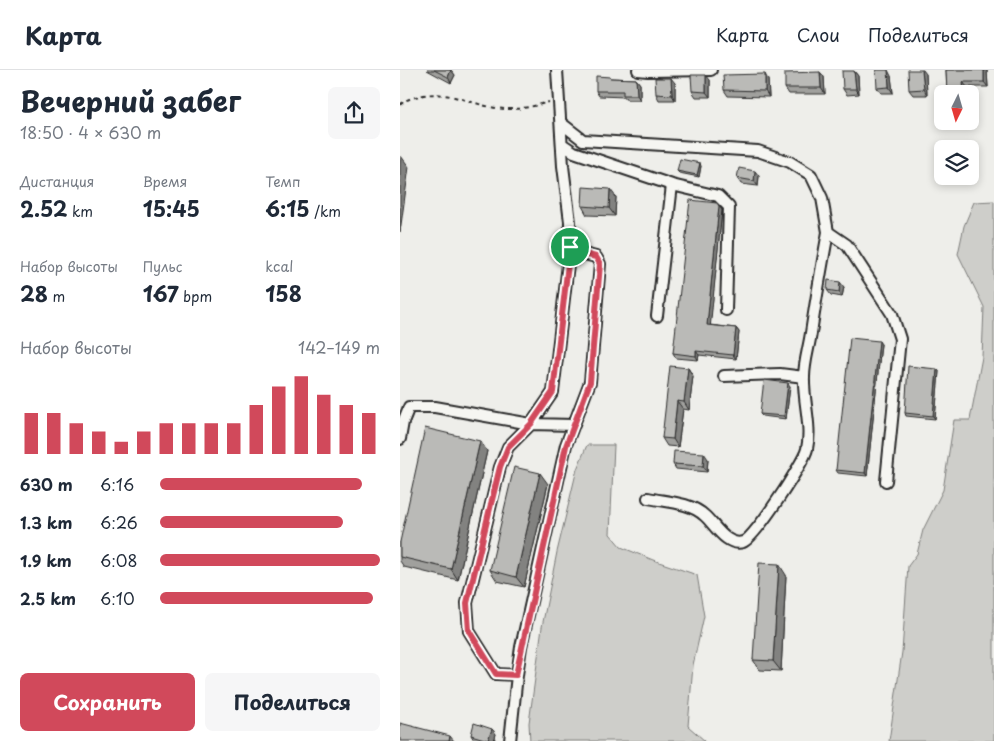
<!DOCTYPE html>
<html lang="ru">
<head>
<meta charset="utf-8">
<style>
  body { margin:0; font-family:"Playpen Sans",sans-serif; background:#f6f6f7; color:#1f2937; height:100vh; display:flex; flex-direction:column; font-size:19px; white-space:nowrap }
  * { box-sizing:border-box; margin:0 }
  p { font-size:16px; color:#747a83 }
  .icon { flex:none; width:28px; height:28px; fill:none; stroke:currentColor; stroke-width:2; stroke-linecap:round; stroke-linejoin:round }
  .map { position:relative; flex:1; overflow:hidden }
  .side { display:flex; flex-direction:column; background:#fff; width:400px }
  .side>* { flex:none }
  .needle { width:32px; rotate:185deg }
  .controls { position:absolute; left:534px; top:15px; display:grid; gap:10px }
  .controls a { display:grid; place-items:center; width:45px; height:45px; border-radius:8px; background:#fff; box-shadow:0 2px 8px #0003; font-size:25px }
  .pin { position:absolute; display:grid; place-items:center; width:42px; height:42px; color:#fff; margin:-21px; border:2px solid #fff; border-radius:50%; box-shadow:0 1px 5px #0007 }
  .round { display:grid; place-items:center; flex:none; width:52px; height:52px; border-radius:8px; background:#f6f6f7 }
  .head { display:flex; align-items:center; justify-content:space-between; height:85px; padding:0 20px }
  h1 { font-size:28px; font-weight:700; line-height:38px }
  .metrics { display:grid; grid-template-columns:repeat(3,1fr); gap:8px; height:85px; padding:5px 20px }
  .metrics div { display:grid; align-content:center }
  .metrics b { font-size:21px; font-weight:700 }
  .metrics small { font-size:14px; font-weight:400 }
  .metrics p { font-size:14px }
  .chart { height:140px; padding:10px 20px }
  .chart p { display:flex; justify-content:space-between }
  .chart svg { width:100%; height:90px; margin-top:5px; stroke:#d1495b; stroke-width:6 }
  .primary-button { display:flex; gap:10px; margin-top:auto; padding:10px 20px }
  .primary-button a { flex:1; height:58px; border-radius:8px; background:#d1495b; color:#fff; font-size:20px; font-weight:700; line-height:58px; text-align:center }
  .primary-button a+a { background:#f6f6f7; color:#1f2937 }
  ul { padding:0 20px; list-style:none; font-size:16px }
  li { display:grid; grid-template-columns:80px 60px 1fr; align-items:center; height:38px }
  li i { height:12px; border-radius:6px; background:#d1495b }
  header { display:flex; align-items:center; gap:30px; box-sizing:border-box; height:70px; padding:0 25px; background:#fff; border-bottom:1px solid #e0e1e3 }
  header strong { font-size:24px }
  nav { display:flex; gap:28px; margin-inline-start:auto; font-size:18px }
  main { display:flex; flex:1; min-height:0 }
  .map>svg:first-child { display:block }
  .green { fill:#cececa; stroke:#7c7c7a }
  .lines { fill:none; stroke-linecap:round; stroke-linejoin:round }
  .minor-casing { stroke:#2b2b2b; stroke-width:14 }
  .path { stroke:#2b2b2b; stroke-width:2; stroke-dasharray:4 4; stroke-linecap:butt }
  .minor { stroke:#f6f6f2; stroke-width:10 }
  .wall { fill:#a0a09d; stroke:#2b2b2b }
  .shaded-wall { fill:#828280; stroke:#2b2b2b }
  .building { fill:#babab7; stroke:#2b2b2b }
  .route-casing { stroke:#fff; stroke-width:10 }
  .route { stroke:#d1495b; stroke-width:6 }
</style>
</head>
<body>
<header>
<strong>Карта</strong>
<nav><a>Карта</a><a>Слои</a><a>Поделиться</a></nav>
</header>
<main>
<section class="side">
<div class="head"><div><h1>Вечерний забег</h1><p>18:50 · 4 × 630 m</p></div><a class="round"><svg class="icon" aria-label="share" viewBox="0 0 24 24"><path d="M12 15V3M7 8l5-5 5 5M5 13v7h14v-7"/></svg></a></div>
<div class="metrics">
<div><p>Дистанция</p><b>2.52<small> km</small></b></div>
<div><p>Время</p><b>15:45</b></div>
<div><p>Темп</p><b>6:15<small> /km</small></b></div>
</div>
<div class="metrics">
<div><p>Набор высоты</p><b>28<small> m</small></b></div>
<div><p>Пульс</p><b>167<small> bpm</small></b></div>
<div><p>kcal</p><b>158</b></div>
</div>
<div class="chart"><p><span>Набор высоты</span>142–149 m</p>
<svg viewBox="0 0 160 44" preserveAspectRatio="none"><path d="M5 44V24M15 44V24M25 44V29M35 44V33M45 44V38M55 44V33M65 44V29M75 44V29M85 44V29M95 44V29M105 44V20M115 44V11M125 44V6M135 44V15M145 44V20M155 44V24"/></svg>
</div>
<ul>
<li><b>630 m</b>6:16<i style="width:92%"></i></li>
<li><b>1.3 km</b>6:26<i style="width:83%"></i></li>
<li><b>1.9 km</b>6:08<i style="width:100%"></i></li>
<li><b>2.5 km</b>6:10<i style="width:97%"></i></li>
</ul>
<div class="primary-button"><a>Сохранить</a><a>Поделиться</a></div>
</section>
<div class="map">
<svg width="594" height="671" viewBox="0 0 594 671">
  <rect width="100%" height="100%" fill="#eeeeea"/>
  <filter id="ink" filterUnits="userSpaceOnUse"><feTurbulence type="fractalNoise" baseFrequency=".02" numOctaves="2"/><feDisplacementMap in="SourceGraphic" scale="10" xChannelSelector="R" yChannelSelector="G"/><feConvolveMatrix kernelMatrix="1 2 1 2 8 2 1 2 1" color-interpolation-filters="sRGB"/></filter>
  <g filter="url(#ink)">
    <path class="green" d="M594 131V671H489L502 582 508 496 517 484 523 460 543 420 554 350H570L582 287 584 237 558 184 564 156 574 132Z
      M187 375H214L210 464 221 477 253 490 297 505 304 546 293 595 288 656 305 671H130L129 653 142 557 157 482 177 399Z"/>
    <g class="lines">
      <defs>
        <path id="minor" d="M238 0 248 1 311 0
          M161 53 183 70 358 81 390 92 411 105 422 128 428 162 447 175 492 244 500 269 486 411
          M162 74 174 82 272 115 318 126 329 137 326 240
          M257 246 272 115
          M324 306 380 304 404 307
          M0 369 3 352 9 337H35L131 354 174 355
          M248 428C267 432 290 432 305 446 315 455 327 477 343 472 355 468 404 392 407 379 412 356 403 331 404 307 404 293 409 277 411 263 416 229 422 195 428 162
          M117 605 96 604 69 561 67 533 100 397 108 377 131 354 153 322 170 177
          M110 671 117 605 121 577 166 375 190 312 200 194 196 187 176 182 170 177V152L163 96 157 0"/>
      </defs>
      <use href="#minor" class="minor-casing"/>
      <path class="path" d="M0 35C4 31 8 29 13 28 43 17 66 33 96 38 115 41 131 37 149 32"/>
      <use href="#minor" class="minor"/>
    </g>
    <path class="wall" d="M27 0H51L55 5 51 13Z
      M546 0H587V1L588 17H567V24H547Z
      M454 1 458 6 459 24 447 25 443 19Z
      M420 2 424 7 425 24H389L385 18Z
      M526 4 527 25H513L509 20Z
      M491 6 493 23H481L477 18Z
      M211 8 236 9 240 14V30H227L225 27 199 26 196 21Z
      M310 10V27H296L292 21Z
      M368 10 369 27 328 26 324 20Z
      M275 13V30H259L256 24Z
      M301 96 299 107 279 103 277 101Z
      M359 106 358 116 341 114 337 108Z
      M216 127 215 146 187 145 182 136Z
      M322 140 310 255 336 258 339 262 336 289 299 285 298 290 276 288 273 283Z
      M444 217 442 227 431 225 427 220Z
      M481 274 467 406 438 403 436 400Z
      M288 298 293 306 289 340 283 339 278 377 267 376 262 368Z
      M537 299 539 301 535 349 506 346 505 343Z
      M390 316 386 349 362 346 360 344Z
      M80 371 87 381 58 510 4 497 0 491V472Z
      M308 389 307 402 276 399 273 394Z
      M148 414 124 517 97 511 90 500Z
      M386 505 381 601 360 600 353 590Z
      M92 659 96 664 94 671H76L74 670 71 665Z"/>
    <path class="shaded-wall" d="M51 0 55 5 51 13 48 7Z
      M488 0 491 6 493 23 489 17Z
      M522 0H523L526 4 527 25 524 19Z
      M584 0H587V1L588 17 584 12Z
      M454 1 458 6 459 24 456 19Z
      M420 2 424 7 425 24 421 18Z
      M365 4 368 10 369 27 365 21Z
      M306 5 310 10V27L306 22Z
      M271 8 275 13V30L272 25Z
      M236 9 240 14V30L237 25Z
      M563 12 567 17V24H564Z
      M1 86 9 97 0 162V96Z
      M300 93 301 96 299 107 297 105Z
      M355 101 359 106 358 116 354 111Z
      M210 119 216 127 215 146 209 138Z
      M319 136 322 140 310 259 307 255Z
      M440 212 444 217 442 227 439 222Z
      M336 258 339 262 336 289 333 285Z
      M479 271 481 274 467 406 465 403Z
      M296 281 299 285 298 290 296 286Z
      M288 298 293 306 289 340 284 332Z
      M537 299 539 301 535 349 533 346Z
      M388 313 390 316 386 349 384 346Z
      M277 331 283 339 278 377 273 369Z
      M80 371 87 381 58 510 51 499Z
      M304 383 308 389 307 402 303 396Z
      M140 403 148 414 124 517 116 507Z
      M379 494 386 505 381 601 373 591Z
      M92 659 96 664 94 671H89L88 670Z
      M50 666 54 671H49Z"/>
    <path class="building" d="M34 0H51L48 7Z
      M476 0H488L489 17 477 18Z
      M508 0H522L524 19 509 20Z
      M546 0H584V12H563L564 24H547Z
      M442 1H454L456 19H443Z
      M420 2 421 18H385V3Z
      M365 4V21L324 20 323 5Z
      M291 5H306V22L292 21Z
      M196 6 210 7V8L236 9 237 25H223V21H196Z
      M255 8H271L272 25 256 24Z
      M280 89 300 93 297 105 277 101Z
      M339 98 355 101 354 111 337 108Z
      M183 117 210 119 209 138 182 136Z
      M290 130 317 133 319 136 307 255 336 258 333 285 296 281V286L273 283Z
      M428 210 440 212 439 222 427 220Z
      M450 268 479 271 465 403 436 400Z
      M270 296 288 298 284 332 277 331 273 369 262 368Z
      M508 296 537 299 533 346 505 343Z
      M364 310 388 313 384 346 360 344Z
      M25 358 80 371 51 499 0 487V472Z
      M274 381 304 383 303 396 273 394Z
      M114 397 140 403 116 507 90 500Z
      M359 493 379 494 373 591 353 590Z
      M0 653 50 666 49 671H0Z
      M74 653 92 659 88 670 71 665Z"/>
  </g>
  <g class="lines" filter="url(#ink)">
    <defs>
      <path id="route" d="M170 177 176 182 196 187 200 194 190 312 166 376 116 605 96 604 69 561 67 533 100 397 108 377 131 354 153 322Z"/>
    </defs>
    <use href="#route" class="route-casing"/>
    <use href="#route" class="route"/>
  </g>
</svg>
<div class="controls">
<a><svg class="needle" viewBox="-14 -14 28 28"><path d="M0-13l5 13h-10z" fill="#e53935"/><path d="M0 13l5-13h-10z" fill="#747a83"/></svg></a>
<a><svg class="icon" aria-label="layers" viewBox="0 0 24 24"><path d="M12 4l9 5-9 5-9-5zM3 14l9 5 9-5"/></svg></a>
</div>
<div class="pin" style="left:170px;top:177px;background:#1e9e55"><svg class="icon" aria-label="arrive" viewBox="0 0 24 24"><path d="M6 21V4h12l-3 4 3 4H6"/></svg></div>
</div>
</main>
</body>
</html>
